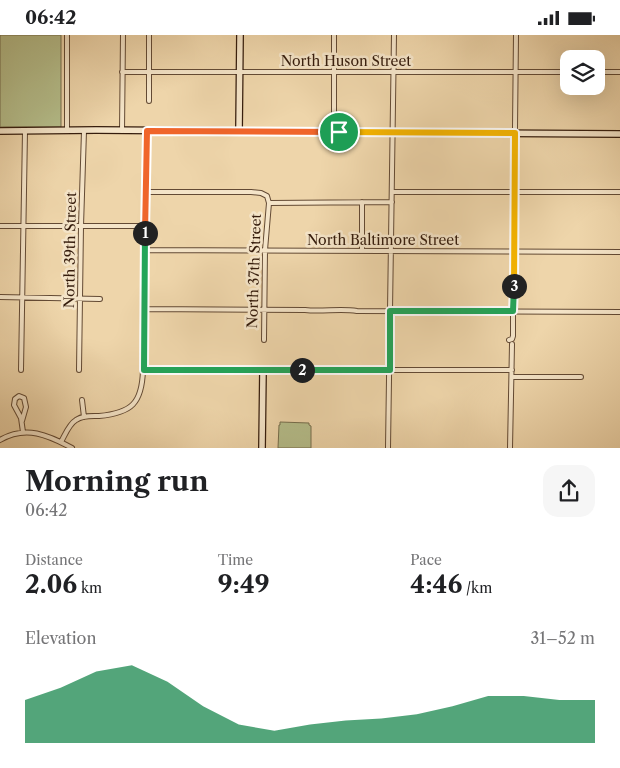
<!DOCTYPE html>
<html lang="en">
<head>
<meta charset="utf-8">
<style>
  body { margin:0; font-family:"Libre Caslon Text",serif; background:#f6f6f6; color:#202124; height:100vh; display:flex; flex-direction:column; font-size:19px; white-space:nowrap }
  * { box-sizing:border-box; margin:0 }
  p { font-size:16px; color:#757577 }
  .icon { flex:none; width:28px; height:28px; fill:none; stroke:currentColor; stroke-width:2; stroke-linecap:round; stroke-linejoin:round }
  .map { position:relative; height:413px; overflow:hidden }
  .side { display:flex; flex-direction:column; background:#fff; flex:1 }
  .side>* { flex:none }
  .controls { position:absolute; left:560px; top:15px; display:grid; gap:10px }
  .controls a { display:grid; place-items:center; width:45px; height:45px; border-radius:10px; background:#fff; box-shadow:0 5px 20px #0002; font-size:25px }
  .pin { position:absolute; display:grid; place-items:center; width:42px; height:42px; color:#fff; margin:-21px; border:2px solid #fff; border-radius:50%; box-shadow:0 1px 5px #0007 }
  .km { position:absolute; width:25px; height:25px; margin:-12px; border-radius:50%; background:#222; color:#fff; font-size:14px; line-height:25px; text-align:center }
  .round { display:grid; place-items:center; flex:none; width:52px; height:52px; border-radius:15px; background:#f6f6f6 }
  .head { display:flex; align-items:center; justify-content:space-between; height:85px; padding:0 25px }
  h1 { font-size:28px; font-weight:700; line-height:38px }
  .stats { display:grid; grid-template-columns:repeat(3,1fr); gap:8px; height:85px; padding:5px 25px }
  .stats div { display:grid; align-content:center }
  .stats b { font-size:25px; font-weight:700 }
  .stats small { font-size:14px; font-weight:400 }
  .stats p { font-size:14px }
  .chart { height:140px; padding:10px 25px }
  .chart p { display:flex; justify-content:space-between }
  .chart svg { width:100%; height:90px; margin-top:5px; fill:#0b8043; opacity:.7 }
  .status { display:flex; justify-content:space-between; align-items:center; height:35px; padding:0 25px; background:#fff; direction:ltr }
  .status svg { height:14px; fill:currentColor }
  .map>svg:first-child { display:block }
  .green { fill:#b5be8b; stroke:#756d4c }
  .lines { fill:none; stroke-linecap:round; stroke-linejoin:round }
  .street-casing { stroke:#634a34; stroke-width:6 }
  .secondary-casing { stroke:#351c0c; stroke-width:8 }
  .street { stroke:#f4e4c8; stroke-width:4 }
  .secondary { stroke:#f4e4c8; stroke-width:5.5 }
  .split-1-casing { stroke:#fff; stroke-width:10 }
  .split-2-casing { stroke:#fff; stroke-width:10 }
  .split-3-casing { stroke:#fff; stroke-width:10 }
  .split-4-casing { stroke:#fff; stroke-width:10 }
  .split-1 { stroke:#f0652b; stroke-width:6 }
  .split-2 { stroke:#22a559; stroke-width:6 }
  .split-3 { stroke:#22a559; stroke-width:6 }
  .split-4 { stroke:#f5b400; stroke-width:6 }
  .labels { text-anchor:middle; stroke-width:5; stroke-linejoin:round; paint-order:stroke }
  .street-label { font-size:14px; fill:#351c0c; stroke:#f4e4c8 }
</style>
</head>
<body>
<div class="status"><b>06:42</b><svg viewBox="0 0 49 12"><path d="M0 12V9h3v3zM5 12V6h3v6zM10 12V3h3v9zM15 12V0h3v12zM26 1h20v11H26zM47 4h2v5h-2z"/></svg></div>
<div class="map">
<svg width="620" height="413" viewBox="0 0 620 413">
  <rect width="100%" height="100%" fill="#eed5aa"/>
  <filter id="stains"><feTurbulence type="fractalNoise" baseFrequency=".004" numOctaves="4"/><feColorMatrix values="0 0 0 0 .2 0 0 0 0 .09 0 0 0 0 .02 0 0 0 .5 -.17"/></filter>
  <radialGradient id="worn" r=".72"><stop offset=".6" stop-color="#630" stop-opacity="0"/><stop offset="1" stop-color="#630" stop-opacity=".3"/></radialGradient>
  <path class="green" d="M0 0H61V92H0Z
    M280 387 309 388V390L311 391V413H278L279 390H280Z"/>
  <g class="lines">
    <defs>
      <path id="street" d="M334 0V97
        M122 37H569
        M596 37H620
        M149 66V0
        M67 95V0
        M122 96 123 0
        M146 157H251L261 158 267 161 269 168 265 215 264 305
        M392 157H620
        M269 168 392 167
        M0 191H145
        M146 215 620 217
        M362 216V167
        M0 262 100 264
        M144 274 305 275C323 277 340 273 357 276L620 277
        M509 305 512 304 513 301V277L516 0
        M21 335 25 96
        M79 335 81 191 84 96
        M143 335H512
        M512 342H581
        M82 365 84 382
        M22 386 26 372 24 363 19 361 15 364 14 370 21 383 23 397
        M0 405C26 390 48 400 72 413
        M61 407C65 400 69 389 76 385 83 380 92 381 99 381 132 378 142 368 143 335L147 96
        M388 413 394 0
        M510 413 512 309"/>
      <path id="secondary" d="M0 96 96 95 620 99
        M239 96 240 0
        M262 413 263 335"/>
    </defs>
    <use href="#street" class="street-casing"/>
    <use href="#secondary" class="secondary-casing"/>
    <use href="#street" class="street"/>
    <use href="#secondary" class="secondary"/>
  </g>
  <g class="lines">
    <defs>
      <path id="split-1" d="M145 198 147 96 339 97"/>
      <path id="split-2" d="M145 198 144 335H302"/>
      <path id="split-3" d="M302 335H390V276H513L514 251"/>
      <path id="split-4" d="M339 97 515 98 514 251"/>
    </defs>
    <use href="#split-1" class="split-1-casing"/>
    <use href="#split-2" class="split-2-casing"/>
    <use href="#split-3" class="split-3-casing"/>
    <use href="#split-4" class="split-4-casing"/>
    <use href="#split-1" class="split-1"/>
    <use href="#split-2" class="split-2"/>
    <use href="#split-3" class="split-3"/>
    <use href="#split-4" class="split-4"/>
  </g>
  <g class="labels">
    <g class="street-label">
      <text x="346" y="31">North Huson Street</text>
      <text x="383" y="210">North Baltimore Street</text>
      <text transform="translate(70 215) rotate(-89)" y="5">North 39th Street</text>
      <text transform="translate(254 236) rotate(-88)" y="5">North 37th Street</text>
    </g>
  </g>
  <rect width="100%" height="100%" filter="url(#stains)"/>
  <rect width="100%" height="100%" fill="url(#worn)"/>
</svg>
<div class="controls">
<a><svg class="icon" aria-label="layers" viewBox="0 0 24 24"><path d="M12 4l9 5-9 5-9-5zM3 14l9 5 9-5"/></svg></a>
</div>
<div class="pin" style="left:339px;top:97px;background:#1e9e55"><svg class="icon" aria-label="arrive" viewBox="0 0 24 24"><path d="M6 21V4h12l-3 4 3 4H6"/></svg></div>
<b class="km" style="left:145px;top:198px">1</b>
<b class="km" style="left:302px;top:335px">2</b>
<b class="km" style="left:514px;top:251px">3</b>
</div>
<section class="side">
<div class="head"><div><h1>Morning run</h1><p>06:42</p></div><a class="round"><svg class="icon" aria-label="share" viewBox="0 0 24 24"><path d="M12 15V3M7 8l5-5 5 5M5 13v7h14v-7"/></svg></a></div>
<div class="stats">
<div><p>Distance</p><b>2.06<small> km</small></b></div>
<div><p>Time</p><b>9:49</b></div>
<div><p>Pace</p><b>4:46<small> /km</small></b></div>
</div>
<div class="chart"><p><span>Elevation</span>31–52 m</p>
<svg viewBox="0 0 160 44" preserveAspectRatio="none"><path d="M0 44V23L10 17L20 9L30 6L40 14L50 26L60 35L70 38L80 35L90 33L100 32L110 30L120 26L130 21L140 21L150 23L160 23V44z"/></svg>
</div>
</section>
</body>
</html>
